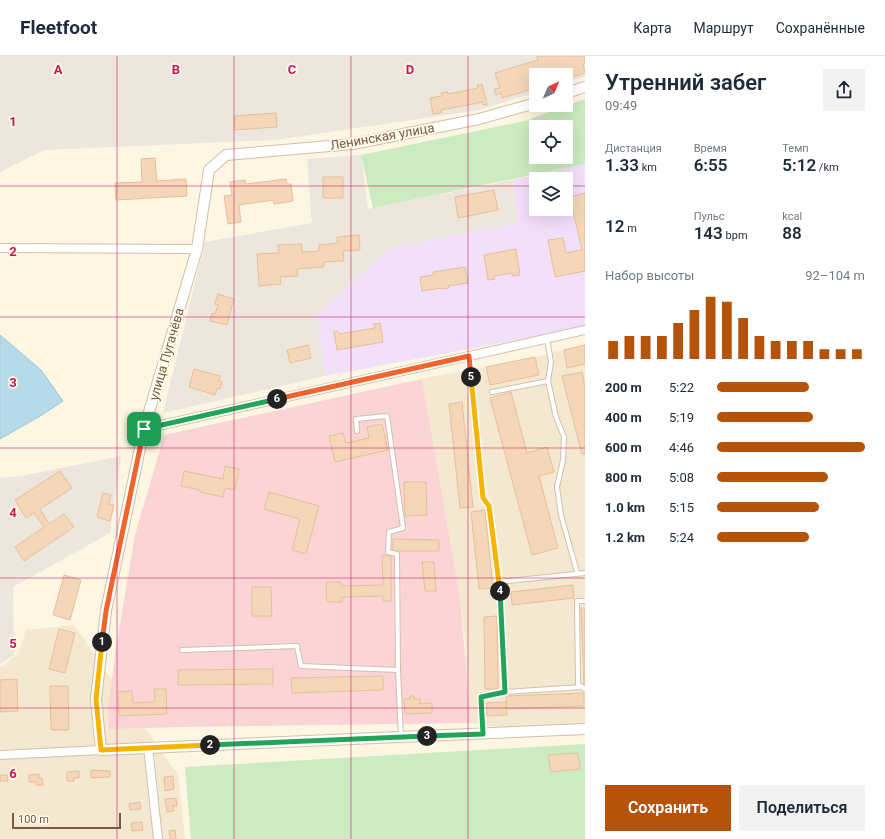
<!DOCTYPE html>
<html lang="ru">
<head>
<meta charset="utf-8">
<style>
  body { margin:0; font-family:Roboto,sans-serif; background:#f2f2f3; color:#1f2937; height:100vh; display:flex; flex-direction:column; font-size:15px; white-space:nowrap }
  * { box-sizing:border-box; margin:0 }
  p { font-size:13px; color:#747a83 }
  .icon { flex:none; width:22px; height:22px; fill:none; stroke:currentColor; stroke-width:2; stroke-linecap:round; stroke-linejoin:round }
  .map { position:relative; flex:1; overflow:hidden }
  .panel { display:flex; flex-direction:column; background:#fff; width:300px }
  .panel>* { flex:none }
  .needle { width:26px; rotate:44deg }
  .controls { position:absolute; left:529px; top:12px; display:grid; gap:8px }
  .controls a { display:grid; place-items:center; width:44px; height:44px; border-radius:0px; background:#fff; box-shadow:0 4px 16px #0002; font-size:20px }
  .scale { position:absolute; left:12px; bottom:10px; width:109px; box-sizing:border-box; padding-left:4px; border:2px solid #755d47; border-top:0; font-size:11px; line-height:14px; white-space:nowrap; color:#755d47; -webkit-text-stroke:3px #fff9e9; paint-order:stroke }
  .pin { position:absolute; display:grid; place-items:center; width:34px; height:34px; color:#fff; margin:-17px; border-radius:8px; box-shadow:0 2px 6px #0006 }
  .km { position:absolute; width:20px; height:20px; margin:-10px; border-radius:50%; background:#222; color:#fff; font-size:11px; line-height:20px; text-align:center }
  .round { display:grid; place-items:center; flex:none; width:42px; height:42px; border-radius:0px; background:#f2f2f3 }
  .overview { display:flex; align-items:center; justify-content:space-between; height:68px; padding:0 20px }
  h1 { font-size:22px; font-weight:600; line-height:30px }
  .stats { display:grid; grid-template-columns:repeat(3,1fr); gap:6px; height:68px; padding:4px 20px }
  .stats div { display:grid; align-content:center }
  .stats b { font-size:17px; font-weight:600 }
  .stats small { font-size:11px; font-weight:400 }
  .stats p { font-size:11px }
  .chart { height:112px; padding:8px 20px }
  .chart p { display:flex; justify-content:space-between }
  .chart svg { width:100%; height:72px; margin-top:4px; stroke:#b45309; stroke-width:6 }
  .action { display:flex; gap:8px; margin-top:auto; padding:8px 20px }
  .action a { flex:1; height:46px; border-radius:0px; background:#b45309; color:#fff; font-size:16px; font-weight:600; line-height:46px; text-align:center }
  .action a+a { background:#f2f2f3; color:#1f2937 }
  ul { padding:0 20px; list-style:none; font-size:13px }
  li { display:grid; grid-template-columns:64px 48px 1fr; align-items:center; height:30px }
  li i { height:10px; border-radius:5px; background:#b45309 }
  header { display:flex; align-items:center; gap:24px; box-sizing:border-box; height:56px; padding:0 20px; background:#fff; border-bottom:1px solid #e0e1e3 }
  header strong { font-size:19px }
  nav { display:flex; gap:22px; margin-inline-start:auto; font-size:14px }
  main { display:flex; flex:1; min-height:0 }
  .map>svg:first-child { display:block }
  .residential { fill:#f5e8d0 }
  .industrial { fill:#ece6dd }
  .education { fill:#f2dff9; fill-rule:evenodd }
  .medical { fill:#fbd5d5 }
  .green { fill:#ccebc0; fill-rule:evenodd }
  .water { fill:#b6dae7; stroke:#9cc9d9 }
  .building { fill:#f3d7b8; stroke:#e7bf98 }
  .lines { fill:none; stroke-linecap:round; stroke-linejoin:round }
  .service-casing { stroke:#d1c0ab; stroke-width:6 }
  .minor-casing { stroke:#d1c0ab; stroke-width:10 }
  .tertiary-casing { stroke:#d1c0ab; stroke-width:12 }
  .service { stroke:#fff; stroke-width:4 }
  .minor { stroke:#fff; stroke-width:8 }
  .tertiary { stroke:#fff; stroke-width:10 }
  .split-1-casing { stroke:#fff; stroke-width:8 }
  .split-2-casing { stroke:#fff; stroke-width:8 }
  .split-3-casing { stroke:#fff; stroke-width:8 }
  .split-4-casing { stroke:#fff; stroke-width:8 }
  .split-5-casing { stroke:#fff; stroke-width:8 }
  .split-6-casing { stroke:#fff; stroke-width:8 }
  .split-7-casing { stroke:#fff; stroke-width:8 }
  .split-1 { stroke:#f0652b; stroke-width:5 }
  .split-2 { stroke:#f5b400; stroke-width:5 }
  .split-3 { stroke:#22a559; stroke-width:5 }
  .split-4 { stroke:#22a559; stroke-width:5 }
  .split-5 { stroke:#f5b400; stroke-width:5 }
  .split-6 { stroke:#f0652b; stroke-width:5 }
  .split-7 { stroke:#22a559; stroke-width:5 }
  .grid { fill:none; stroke:#c2185b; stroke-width:1; stroke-opacity:0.55 }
  .labels { text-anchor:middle; stroke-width:3.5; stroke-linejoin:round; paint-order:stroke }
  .street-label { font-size:13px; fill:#755d47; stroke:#fff9e9 }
  .grid-label { font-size:13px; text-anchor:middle; font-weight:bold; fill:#c2185b; stroke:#fff9e9; stroke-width:3.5; stroke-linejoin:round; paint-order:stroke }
</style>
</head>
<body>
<header>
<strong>Fleetfoot</strong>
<nav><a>Карта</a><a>Маршрут</a><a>Сохранённые</a></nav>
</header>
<main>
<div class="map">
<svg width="585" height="783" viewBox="0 0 585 783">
  <rect width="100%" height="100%" fill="#fdf6e2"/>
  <path class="residential" d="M585 288V673L529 676 471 667 465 585 460 541 422 323 535 301Z
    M74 569 178 719 185 783H0V612L18 598 26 574Z"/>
  <path class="industrial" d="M0 0H585V20L566 26V19H536V36L480 54 275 84 44 94 0 116Z
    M361 99 368 153 513 124 518 167 389 193 317 259 325 320 163 357 205 186 312 167 307 103Z
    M121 400 110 477 13 531 14 599 0 608V422L21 420Z"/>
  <path class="education" d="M585 108V271L325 320 317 259 389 193 518 167 513 124ZM536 123H566V153H536Z"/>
  <path class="medical" d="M422 323 460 541 471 667 183 671 109 673 108 653 116 592 135 479 164 379Z"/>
  <path class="green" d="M585 43V108L373 152 361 99 525 65ZM536 71H566V101H536Z
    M585 688V783H191L185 711Z"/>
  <path class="water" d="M0 279 41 314 63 345 42 359 0 383Z"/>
  <path class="building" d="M537 0H585V7L583 8 585 17 566 23V19H536V32L502 42 501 37 496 39 494 33 500 32 495 17 538 4Z
    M482 28 487 49H483V46L441 54V57L433 58 430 42 442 40 441 37 448 36V38L478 32 477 29Z
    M276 57 277 71 235 74 234 60Z
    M155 102 157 125 186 123 187 140 116 144 115 127 142 126 141 103Z
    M323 121H343V142H323Z
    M286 123 287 128H291L293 145 274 148 273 144 239 149 241 166 228 168 224 140 232 139 230 126 245 124 246 128Z
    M494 134 498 154 458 162 455 141Z
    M585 137V215L555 221 548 184 563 182 566 197 582 194 573 155 550 159 549 153H566V142Z
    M359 179 360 194 343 195 344 205 324 206V211L297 213 298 220 280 221 281 228 259 230 257 198 279 197 278 189 302 188V196L319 195V189L338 187 337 181Z
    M516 193 520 219 512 220V217L494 220 495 223 488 224 484 199Z
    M465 211 468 227 448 230 449 232 441 233V232L422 235 420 221 434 219 433 216Z
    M218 238 234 243 227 269 210 265 212 257 215 258 218 249 215 248Z
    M380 267 383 286 337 294 334 275H338L339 278 375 272 374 268Z
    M308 289 311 302 290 307 287 294Z
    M585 289V308L567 312 564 294Z
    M535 301 539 319 490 329 486 311Z
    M194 313 220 320 219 325 222 326 220 333 217 332 215 339 189 331Z
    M582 316 585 330V398H582L562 320Z
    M511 336 527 397 547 391 554 416 539 420 558 492 532 499 490 342Z
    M462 346 473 451 460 452 449 348Z
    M382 368 388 394 335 406 329 380 343 377 346 387 369 382 367 371Z
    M225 410 239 413 235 434 225 432 223 441 200 436V434L181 430 184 415 223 423Z
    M60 415 72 432 40 453 49 468 64 458 74 471 24 505 15 491 44 471 34 457 26 462 15 444Z
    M404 426H426L427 459 405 460Z
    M269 436 319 450 306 498 292 494 300 463 264 453Z
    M103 437 111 439 109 448 114 449 110 465 97 461Z
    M485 454 493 532 479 533 471 456Z
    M393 483 439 484V495H393Z
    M382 500H391V545H383V540L342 541V546H327L326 526H341L342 530 383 529Z
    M422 506H434L436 535H425Z
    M64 519 81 524 70 564 53 559Z
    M573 529 574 542 512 549 511 536Z
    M252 531H271L272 560H252Z
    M581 552H585V630H584Z
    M497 560 498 633H485L484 561Z
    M59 573 75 577 65 617 49 613Z
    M273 613V628L178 629V614Z
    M383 620V634L292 637 291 622Z
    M17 623 18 655 0 656V624Z
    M50 630H68L69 674H51Z
    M154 633H166L167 658 119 660 118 636 132 635 133 647 155 646Z
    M584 637V650L507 653 506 640Z
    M410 640H414V643H420V648L432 647V657L405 658 404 643H410Z
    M506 646 507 659 487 660 486 647Z
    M578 697 580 713 551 716 548 699Z
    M91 714 110 715V721L91 722Z
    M79 715V722H74V725H67V716Z
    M39 718V722H42L43 729H36V726H29V719Z
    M0 719H7L8 725H0Z
    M173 720 174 733 165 735 164 721Z
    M176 742 177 750H173L174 755 167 756 165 743Z
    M140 746 141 753 130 754 129 748Z
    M142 766 143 774 132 775 131 767Z
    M175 774 176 783H170L169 775Z"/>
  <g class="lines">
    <defs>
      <path id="service" d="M469 300 483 442 489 450 499 526 585 517
        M548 325 556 361 564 381 563 404 557 431 561 459 577 516
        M492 336 548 325 551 306 547 283
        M357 375 356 363 387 360 403 472 389 476 388 496 397 498 398 614 401 681
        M585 545H577L578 628 585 633
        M182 594 297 590 301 610 398 614
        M505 636 582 631
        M483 678 481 641 505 636 499 526"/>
      <path id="minor" d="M0 192 197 193
        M144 373 585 274
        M148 691 158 783
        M0 699 101 694"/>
      <path id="tertiary" d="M566 37 585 31
        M536 47 479 63 353 88 226 99 209 114 197 193 144 373 106 555 96 643 101 694 585 673"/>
    </defs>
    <use href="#service" class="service-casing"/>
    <use href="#minor" class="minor-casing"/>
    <use href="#tertiary" class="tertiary-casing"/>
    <use href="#service" class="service"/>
    <use href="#minor" class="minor"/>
    <use href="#tertiary" class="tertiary"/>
  </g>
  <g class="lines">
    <defs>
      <path id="split-1" d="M102 586 106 555 144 373"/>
      <path id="split-2" d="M102 586 96 643 101 694 210 689"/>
      <path id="split-3" d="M210 689 427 680"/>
      <path id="split-4" d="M427 680 483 678 481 641 505 636 500 535"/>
      <path id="split-5" d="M471 321 483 442 489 450 500 535"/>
      <path id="split-6" d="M277 343 469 300 471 321"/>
      <path id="split-7" d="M144 373 277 343"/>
    </defs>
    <use href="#split-1" class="split-1-casing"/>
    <use href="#split-2" class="split-2-casing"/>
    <use href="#split-3" class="split-3-casing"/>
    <use href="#split-4" class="split-4-casing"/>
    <use href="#split-5" class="split-5-casing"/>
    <use href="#split-6" class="split-6-casing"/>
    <use href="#split-7" class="split-7-casing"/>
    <use href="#split-1" class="split-1"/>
    <use href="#split-2" class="split-2"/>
    <use href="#split-3" class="split-3"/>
    <use href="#split-4" class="split-4"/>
    <use href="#split-5" class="split-5"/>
    <use href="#split-6" class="split-6"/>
    <use href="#split-7" class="split-7"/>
  </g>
  <path class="grid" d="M117 0V783M234 0V783M351 0V783M468 0V783M0 130H536M566 130H585M0 261H585M0 392H585M0 522H585M0 652H585"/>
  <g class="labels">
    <g class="street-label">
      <text transform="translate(382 80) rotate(-10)" y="5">Ленинская улица</text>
      <text transform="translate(166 298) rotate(-74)" y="5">улица Пугачёва</text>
    </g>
  </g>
  <g class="grid-label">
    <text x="58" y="18">A</text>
    <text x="176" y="18">B</text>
    <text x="292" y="18">C</text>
    <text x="410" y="18">D</text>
    <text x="13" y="70">1</text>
    <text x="13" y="200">2</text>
    <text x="13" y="331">3</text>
    <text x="13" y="461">4</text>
    <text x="13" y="592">5</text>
    <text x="13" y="722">6</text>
  </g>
</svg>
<div class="controls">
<a><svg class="needle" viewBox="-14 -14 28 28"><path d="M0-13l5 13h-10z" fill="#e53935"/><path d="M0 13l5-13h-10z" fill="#747a83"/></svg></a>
<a><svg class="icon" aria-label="locate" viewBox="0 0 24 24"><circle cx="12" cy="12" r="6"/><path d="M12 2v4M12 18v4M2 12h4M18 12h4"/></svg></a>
<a><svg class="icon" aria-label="layers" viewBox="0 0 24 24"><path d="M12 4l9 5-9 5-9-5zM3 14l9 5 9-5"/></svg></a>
</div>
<div class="scale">100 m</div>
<div class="pin" style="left:144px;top:373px;background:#1e9e55"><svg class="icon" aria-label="arrive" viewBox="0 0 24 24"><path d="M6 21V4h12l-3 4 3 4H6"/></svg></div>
<b class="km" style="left:102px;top:586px">1</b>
<b class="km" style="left:210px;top:689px">2</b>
<b class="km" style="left:427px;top:680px">3</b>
<b class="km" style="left:500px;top:535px">4</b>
<b class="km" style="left:471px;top:321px">5</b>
<b class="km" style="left:277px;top:343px">6</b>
</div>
<section class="panel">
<div class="overview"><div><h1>Утренний забег</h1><p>09:49</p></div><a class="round"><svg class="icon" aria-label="share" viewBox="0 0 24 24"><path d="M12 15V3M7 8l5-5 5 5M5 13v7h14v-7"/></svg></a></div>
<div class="stats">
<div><p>Дистанция</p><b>1.33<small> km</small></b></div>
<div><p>Время</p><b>6:55</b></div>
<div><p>Темп</p><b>5:12<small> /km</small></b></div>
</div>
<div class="stats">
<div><b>12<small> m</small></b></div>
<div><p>Пульс</p><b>143<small> bpm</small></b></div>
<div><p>kcal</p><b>88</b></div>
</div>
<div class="chart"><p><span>Набор высоты</span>92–104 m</p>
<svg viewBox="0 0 160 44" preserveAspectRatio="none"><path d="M5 44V33M15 44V30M25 44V30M35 44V30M45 44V22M55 44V14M65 44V6M75 44V9M85 44V19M95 44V30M105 44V33M115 44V33M125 44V33M135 44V38M145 44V38M155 44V38"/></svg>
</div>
<ul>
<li><b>200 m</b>5:22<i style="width:62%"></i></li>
<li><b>400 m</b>5:19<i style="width:65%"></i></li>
<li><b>600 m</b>4:46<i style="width:100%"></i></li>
<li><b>800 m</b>5:08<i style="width:75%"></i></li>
<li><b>1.0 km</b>5:15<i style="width:69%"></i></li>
<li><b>1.2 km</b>5:24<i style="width:62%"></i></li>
</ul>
<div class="action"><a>Сохранить</a><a>Поделиться</a></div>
</section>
</main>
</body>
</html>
